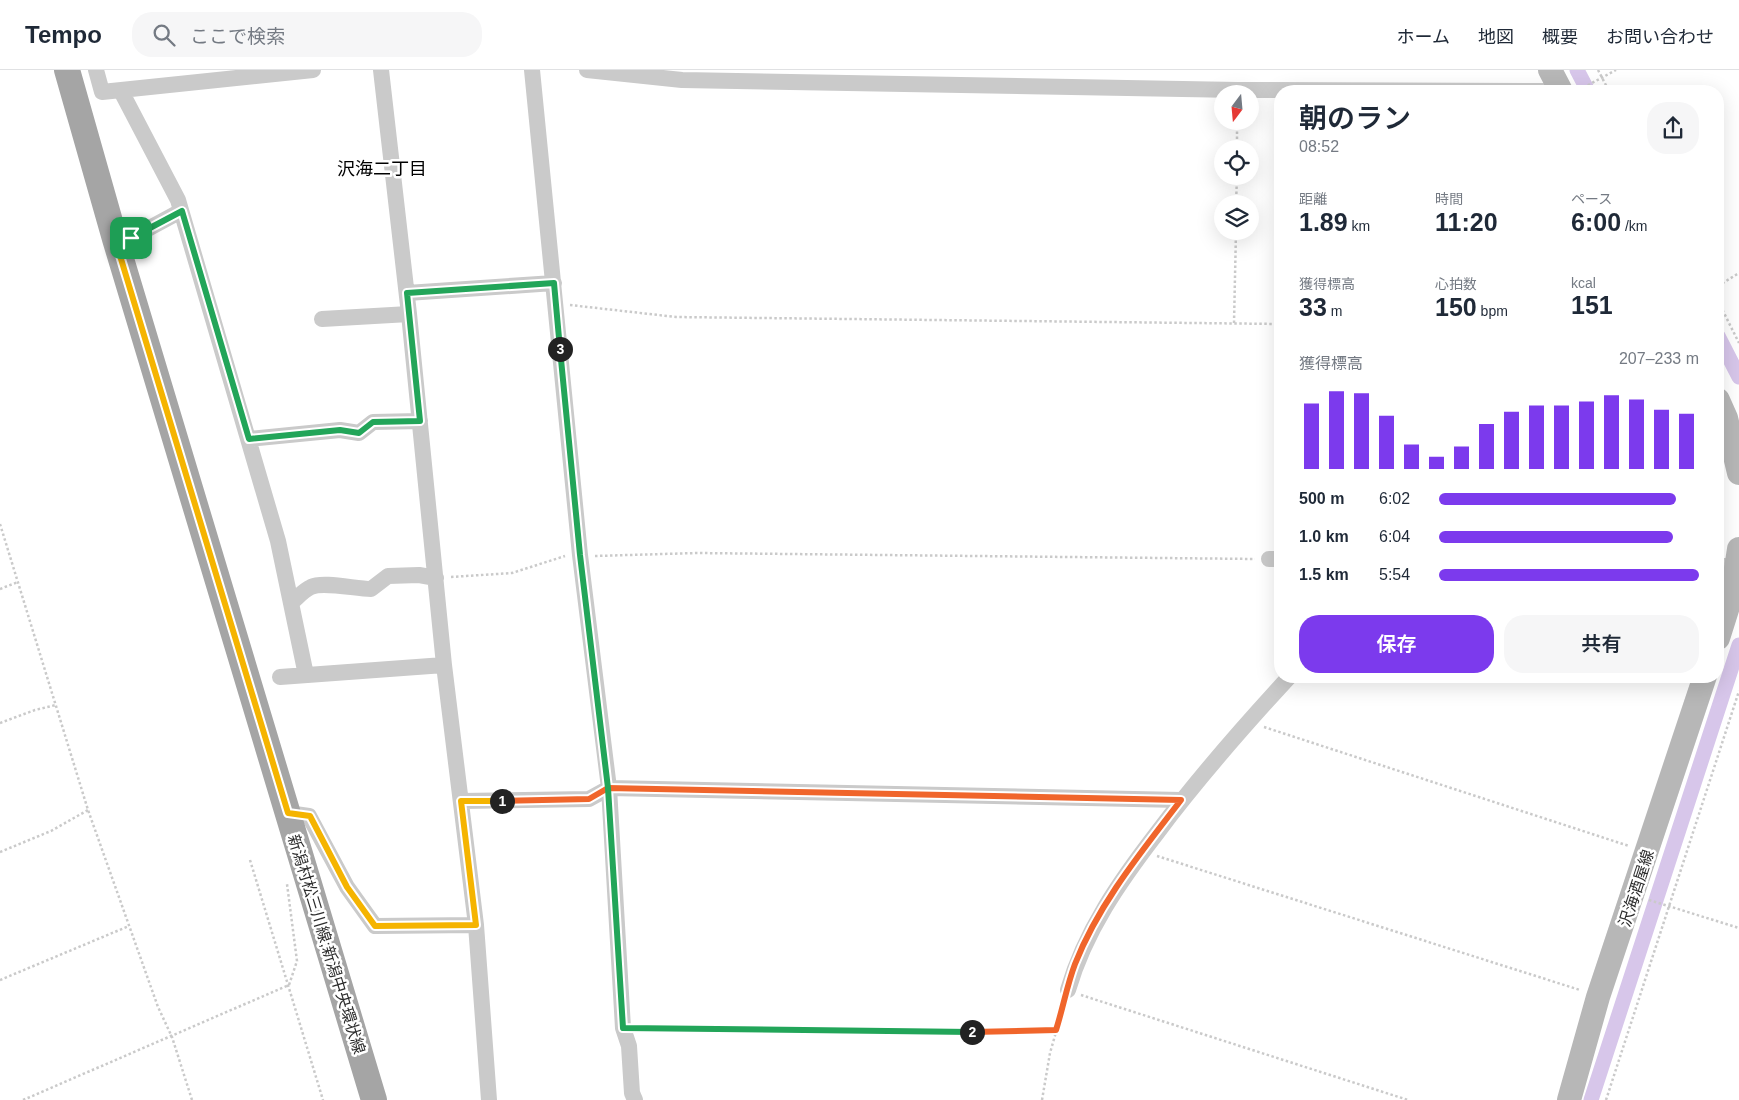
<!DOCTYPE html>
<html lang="ja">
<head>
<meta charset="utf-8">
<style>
  body { margin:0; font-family:Helvetica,"Noto Sans JP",sans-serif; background:#f6f6f7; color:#1f2937; height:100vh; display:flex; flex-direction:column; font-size:19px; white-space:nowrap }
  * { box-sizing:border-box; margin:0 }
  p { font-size:16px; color:#747a83 }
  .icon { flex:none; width:28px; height:28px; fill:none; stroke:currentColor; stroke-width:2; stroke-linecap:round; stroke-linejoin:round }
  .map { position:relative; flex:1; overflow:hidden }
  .details { position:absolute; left:1274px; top:15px; width:450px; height:598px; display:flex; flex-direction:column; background:#fff; border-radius:20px; box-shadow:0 5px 20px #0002 }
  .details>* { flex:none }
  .needle { width:32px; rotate:196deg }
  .tools { position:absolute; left:1214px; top:15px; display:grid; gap:10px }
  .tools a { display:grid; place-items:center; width:45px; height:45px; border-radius:50%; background:#fff; box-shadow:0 5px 20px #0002; font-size:25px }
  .pin { position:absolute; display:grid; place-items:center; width:42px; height:42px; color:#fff; margin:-21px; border-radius:10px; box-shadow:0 2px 8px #0006 }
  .km { position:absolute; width:25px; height:25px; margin:-12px; border-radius:50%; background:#222; color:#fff; font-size:14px; line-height:25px; text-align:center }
  .round { display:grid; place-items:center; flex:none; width:52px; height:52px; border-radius:20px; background:#f6f6f7 }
  .summary { display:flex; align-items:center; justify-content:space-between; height:85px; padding:0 25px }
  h1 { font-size:28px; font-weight:600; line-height:38px }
  .metrics { display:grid; grid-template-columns:repeat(3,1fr); gap:8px; height:85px; padding:5px 25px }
  .metrics div { display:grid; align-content:center }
  .metrics b { font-size:25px; font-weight:600 }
  .metrics small { font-size:14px; font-weight:400 }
  .metrics p { font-size:14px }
  .chart { height:140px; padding:10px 25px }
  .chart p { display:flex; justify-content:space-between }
  .chart svg { width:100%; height:90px; margin-top:5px; stroke:#7c3aed; stroke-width:6 }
  .primary-button { display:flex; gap:10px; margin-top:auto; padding:10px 25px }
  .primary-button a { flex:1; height:58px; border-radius:20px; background:#7c3aed; color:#fff; font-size:20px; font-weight:600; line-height:58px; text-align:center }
  .primary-button a+a { background:#f6f6f7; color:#1f2937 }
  ul { padding:0 25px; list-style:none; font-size:16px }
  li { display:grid; grid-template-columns:80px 60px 1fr; align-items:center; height:38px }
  li i { height:12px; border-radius:6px; background:#7c3aed }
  header { display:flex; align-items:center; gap:30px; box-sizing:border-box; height:70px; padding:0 25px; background:#fff; border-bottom:1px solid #e0e1e3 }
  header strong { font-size:24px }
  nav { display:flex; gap:28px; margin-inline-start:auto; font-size:18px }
  .search { width:350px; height:45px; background:#f6f6f7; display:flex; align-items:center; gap:12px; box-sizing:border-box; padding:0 18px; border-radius:20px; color:#747a83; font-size:19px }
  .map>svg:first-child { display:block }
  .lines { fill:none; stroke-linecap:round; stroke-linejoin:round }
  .canal { stroke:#d7c6ea; stroke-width:15 }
  .path { stroke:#cacaca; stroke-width:2.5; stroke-dasharray:2.5 2.5; stroke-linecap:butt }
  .street { stroke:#cacaca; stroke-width:16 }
  .secondary { stroke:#b7b7b7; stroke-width:24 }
  .primary { stroke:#a5a5a5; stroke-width:26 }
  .split-1-casing { stroke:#fff; stroke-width:10 }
  .split-2-casing { stroke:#fff; stroke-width:10 }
  .split-3-casing { stroke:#fff; stroke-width:10 }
  .split-4-casing { stroke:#fff; stroke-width:10 }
  .split-1 { stroke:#f5b400; stroke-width:6 }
  .split-2 { stroke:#f0652b; stroke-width:6 }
  .split-3 { stroke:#22a559; stroke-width:6 }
  .split-4 { stroke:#22a559; stroke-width:6 }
  .labels { text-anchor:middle; stroke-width:5; stroke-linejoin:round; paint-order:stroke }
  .street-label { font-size:16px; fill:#2d2d2d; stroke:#fff }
  .neighbourhood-label { font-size:18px; fill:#000; stroke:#fff }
</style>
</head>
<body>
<header>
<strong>Tempo</strong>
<div class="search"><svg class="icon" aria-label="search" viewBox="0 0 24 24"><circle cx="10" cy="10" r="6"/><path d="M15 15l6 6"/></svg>ここで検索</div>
<nav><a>ホーム</a><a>地図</a><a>概要</a><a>お問い合わせ</a></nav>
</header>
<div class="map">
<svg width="1739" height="1030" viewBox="0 0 1739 1030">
  <rect width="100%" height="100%" fill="#fff"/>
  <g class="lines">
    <path class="canal" d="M1577 0 1588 21
      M1718 266 1739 307
      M1591 1030 1739 575"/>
    <path class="path" d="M1598 0 1609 21
      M1579 20 1616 0
      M1237 79V51
      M1236 134 1237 106
      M1718 216 1739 203
      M1718 231 1739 273
      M570 235 676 247 1280 254
      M1234 253 1236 161
      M0 454 88 740 158 937 172 967 192 1030
      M595 486 697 483 1255 489
      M451 507 512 503 565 486
      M0 519 18 512
      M0 653 35 640 56 635
      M1264 657 1629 776
      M0 782 51 761 88 740
      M1157 786 1580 920
      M250 790 323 1030
      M1649 830 1739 858
      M0 910 129 856
      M1081 925 1408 1030
      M637 958 1027 962 1056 960
      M23 1030 289 915 297 891 287 814
      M1042 1030 1050 983 1064 934
      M1606 1030 1739 621"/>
    <path class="street" d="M96 0 102 22 313 0
      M381 0 409 244 444 595 476 855 489 1030
      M532 0 580 485 609 718 623 958 629 976 632 1023 635 1030
      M587 0 682 10 1238 20 1561 21
      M121 21 178 130 278 471 306 605
      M115 169 131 168 181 141
      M407 223 554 213
      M322 249 409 244
      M249 369 340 360 359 363 373 352 420 351
      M1269 489H1280
      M1718 496H1737
      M292 532C298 527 304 520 311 517 323 511 356 519 371 519L388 506 419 505 436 508
      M280 607 444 595
      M461 731 589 729 609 718 1181 730
      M288 743 309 746 347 817 375 856 476 855
      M1068 920C1085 861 1120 811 1157 763 1198 708 1243 657 1290 606"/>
    <path class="secondary" d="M1550 0 1561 21
      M1718 330 1726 348 1739 403
      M1718 568 1732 524 1739 479
      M1569 1030 1598 927 1705 606"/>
    <path class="primary" d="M67 0 115 169 374 1030"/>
  </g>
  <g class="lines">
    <defs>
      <path id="split-1" d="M131 168 115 169 288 743 310 746 347 817 375 856 476 855 461 731H502"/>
      <path id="split-2" d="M502 731 589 729 608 718 1181 730C1142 781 1099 833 1075 894 1067 915 1063 938 1056 960L972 962"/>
      <path id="split-3" d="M560 279 580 485 608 718 623 958 972 962"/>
      <path id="split-4" d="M131 168 182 141 249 369 340 360 359 363 373 352 420 351 407 223 554 213 560 279"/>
    </defs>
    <use href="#split-1" class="split-1-casing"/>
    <use href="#split-2" class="split-2-casing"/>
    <use href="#split-3" class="split-3-casing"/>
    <use href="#split-4" class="split-4-casing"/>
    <use href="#split-1" class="split-1"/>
    <use href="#split-2" class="split-2"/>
    <use href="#split-3" class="split-3"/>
    <use href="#split-4" class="split-4"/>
  </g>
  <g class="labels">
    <g class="street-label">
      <text transform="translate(1636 818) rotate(-72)" y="6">沢海酒屋線</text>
      <text transform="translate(327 874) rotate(73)" y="6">新潟村松三川線;新潟中央環状線</text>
    </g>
    <g class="neighbourhood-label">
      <text x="382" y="105">沢海二丁目</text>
    </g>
  </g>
</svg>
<div class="tools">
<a><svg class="needle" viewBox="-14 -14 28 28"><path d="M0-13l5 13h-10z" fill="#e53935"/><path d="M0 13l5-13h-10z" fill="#747a83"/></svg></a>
<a><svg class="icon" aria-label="locate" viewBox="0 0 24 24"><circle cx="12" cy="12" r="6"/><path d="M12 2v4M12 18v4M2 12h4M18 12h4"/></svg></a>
<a><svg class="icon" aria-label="layers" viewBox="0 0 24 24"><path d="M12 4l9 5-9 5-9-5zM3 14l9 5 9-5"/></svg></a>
</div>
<div class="pin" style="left:131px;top:168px;background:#1e9e55"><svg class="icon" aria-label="arrive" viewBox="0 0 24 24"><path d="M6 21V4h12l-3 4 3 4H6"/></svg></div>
<b class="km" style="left:502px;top:731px">1</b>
<b class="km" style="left:972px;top:962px">2</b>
<b class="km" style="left:560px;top:279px">3</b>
<section class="details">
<div class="summary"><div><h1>朝のラン</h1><p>08:52</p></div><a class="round"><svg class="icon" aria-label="share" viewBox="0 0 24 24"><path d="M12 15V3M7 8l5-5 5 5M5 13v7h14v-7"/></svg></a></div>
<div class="metrics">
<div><p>距離</p><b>1.89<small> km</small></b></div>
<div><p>時間</p><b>11:20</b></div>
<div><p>ペース</p><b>6:00<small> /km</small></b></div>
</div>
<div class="metrics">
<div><p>獲得標高</p><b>33<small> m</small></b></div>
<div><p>心拍数</p><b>150<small> bpm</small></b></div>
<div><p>kcal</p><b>151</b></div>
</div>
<div class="chart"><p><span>獲得標高</span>207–233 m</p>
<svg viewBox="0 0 160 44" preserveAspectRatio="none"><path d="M5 44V12M15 44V6M25 44V7M35 44V18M45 44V32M55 44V38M65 44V33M75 44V22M85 44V16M95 44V13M105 44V13M115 44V11M125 44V8M135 44V10M145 44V15M155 44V17"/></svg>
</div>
<ul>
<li><b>500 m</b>6:02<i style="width:91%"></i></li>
<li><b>1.0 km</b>6:04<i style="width:90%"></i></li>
<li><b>1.5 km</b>5:54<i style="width:100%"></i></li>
</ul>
<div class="primary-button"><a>保存</a><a>共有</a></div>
</section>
</div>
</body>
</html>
